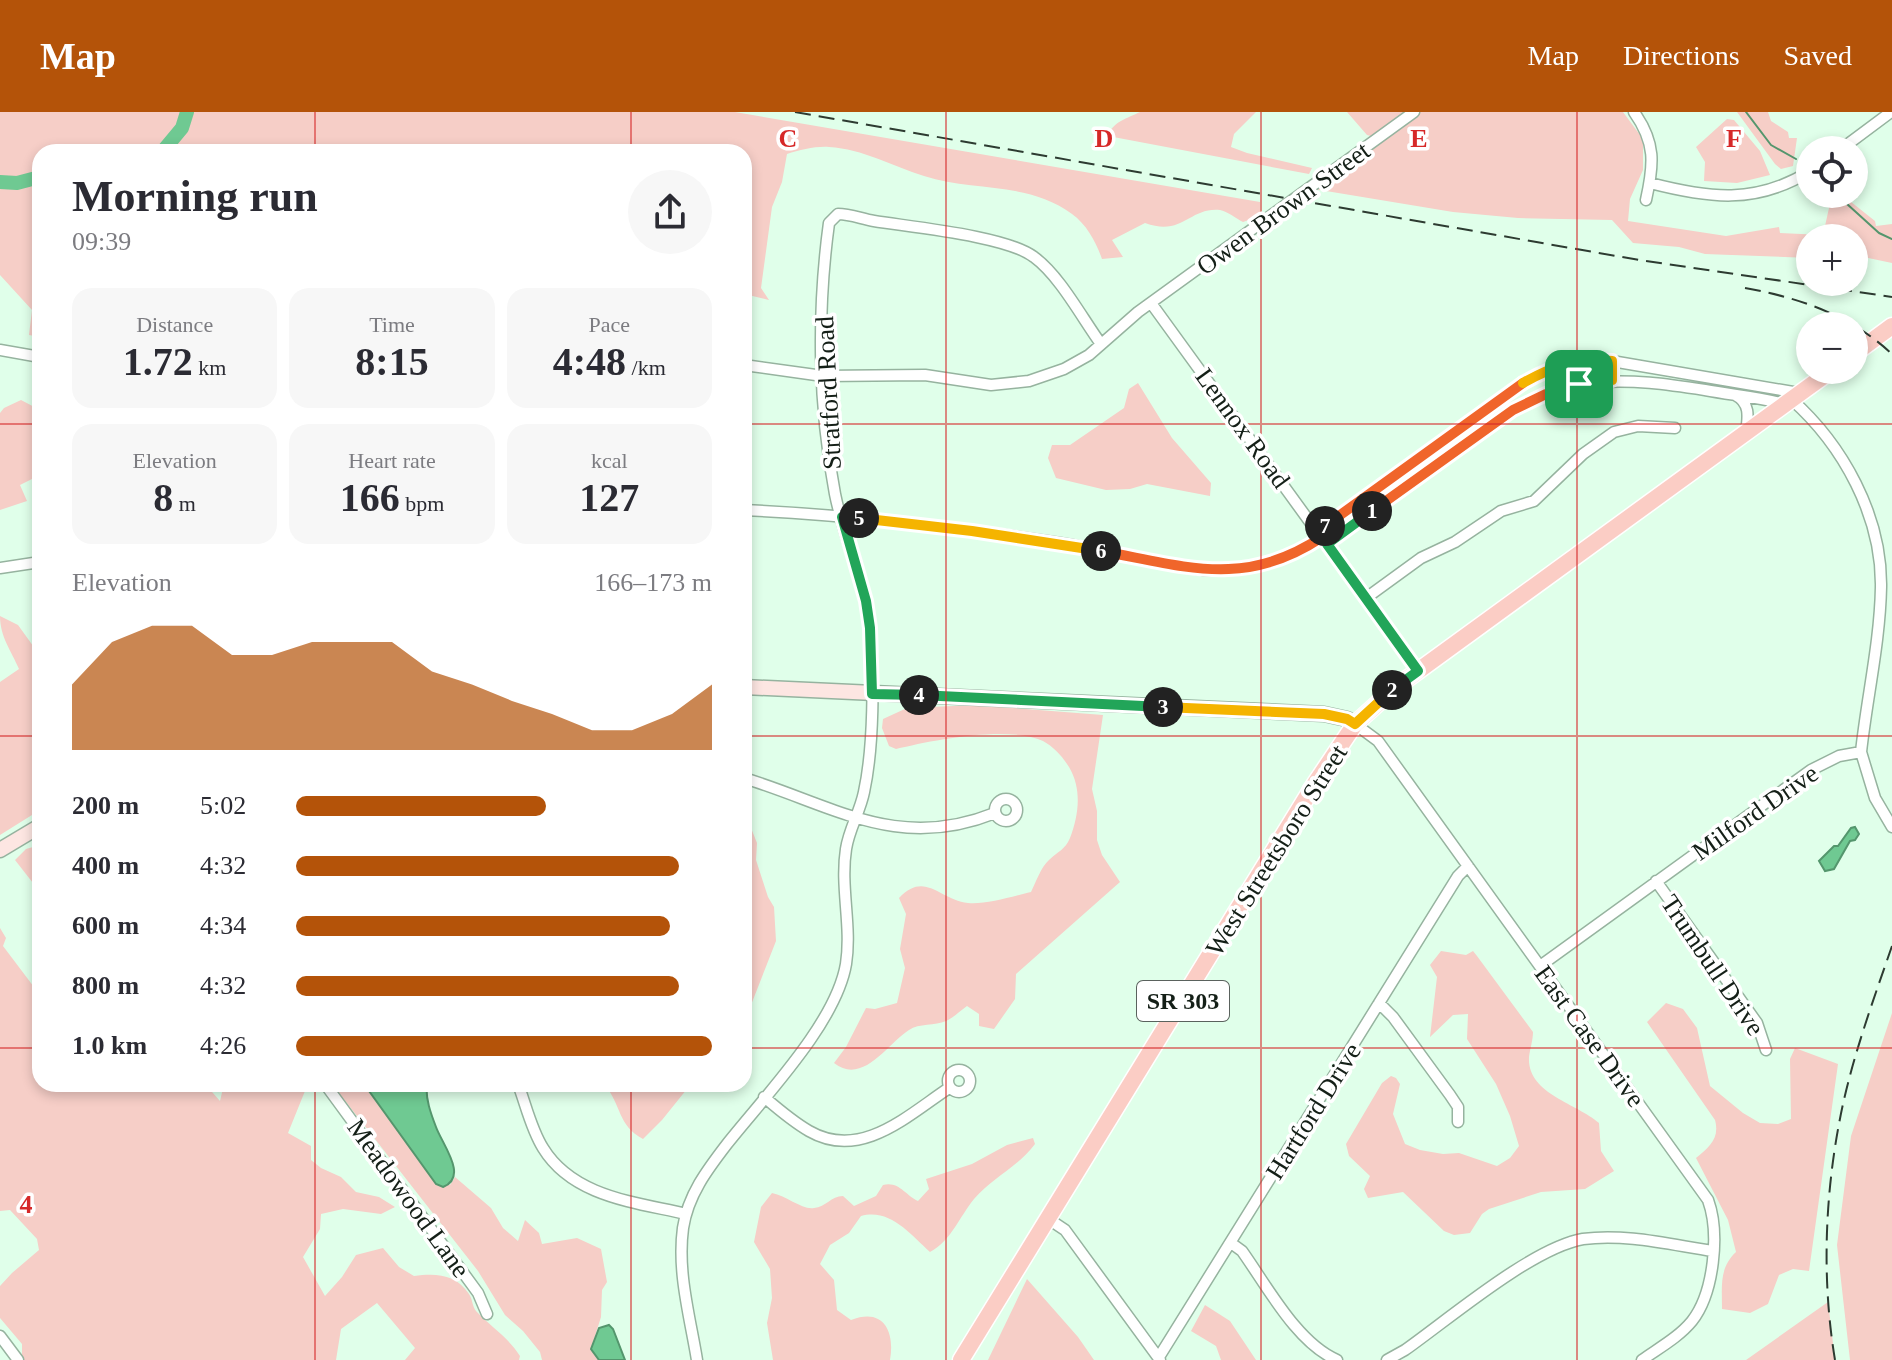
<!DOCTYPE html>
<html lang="en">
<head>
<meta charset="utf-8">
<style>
  body { margin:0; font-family:"Times New Roman",serif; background:#f7f7f7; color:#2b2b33; height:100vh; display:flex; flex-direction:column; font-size:30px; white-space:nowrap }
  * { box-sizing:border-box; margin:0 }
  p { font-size:26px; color:#7c7c81 }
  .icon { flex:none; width:44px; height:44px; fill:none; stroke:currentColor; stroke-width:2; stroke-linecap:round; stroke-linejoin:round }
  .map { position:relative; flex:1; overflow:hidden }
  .details { position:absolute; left:32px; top:32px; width:720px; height:948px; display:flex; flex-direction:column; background:#fff; border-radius:24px; box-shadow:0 4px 12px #0003 }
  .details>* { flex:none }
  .buttons { position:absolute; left:1796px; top:24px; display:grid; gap:16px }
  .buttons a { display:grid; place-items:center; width:72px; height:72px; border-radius:50%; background:#fff; box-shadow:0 4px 12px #0003; font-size:40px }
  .pin { position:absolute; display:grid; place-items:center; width:68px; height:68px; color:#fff; margin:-34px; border-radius:16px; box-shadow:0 4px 12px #0006 }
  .km { position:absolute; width:40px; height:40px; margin:-20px; border-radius:50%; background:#222; color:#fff; font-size:22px; line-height:40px; text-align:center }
  .round { display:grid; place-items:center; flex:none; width:84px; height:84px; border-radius:42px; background:#f7f7f7 }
  .head { display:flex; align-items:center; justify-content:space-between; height:136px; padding:0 40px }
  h1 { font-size:44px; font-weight:700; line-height:60px }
  .stats { display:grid; grid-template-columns:repeat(3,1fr); gap:12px; height:136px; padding:8px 40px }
  .stats div { display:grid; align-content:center; border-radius:20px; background:#f7f7f7; text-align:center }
  .stats b { font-size:40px; font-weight:700 }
  .stats small { font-size:22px; font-weight:400 }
  .stats p { font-size:22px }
  .chart { height:224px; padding:16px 40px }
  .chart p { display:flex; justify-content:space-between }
  .chart svg { width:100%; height:144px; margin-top:8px; fill:#b45309; opacity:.7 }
  ul { padding:0 40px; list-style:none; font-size:26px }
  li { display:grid; grid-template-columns:128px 96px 1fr; align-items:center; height:60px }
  li i { height:20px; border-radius:10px; background:#b45309 }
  header { display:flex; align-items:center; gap:48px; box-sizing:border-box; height:112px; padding:0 40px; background:#b45309; color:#fff }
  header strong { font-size:38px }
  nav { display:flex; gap:44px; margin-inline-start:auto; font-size:28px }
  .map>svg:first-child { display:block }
  .green { fill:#f6cec7 }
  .water { fill:#6fc992; stroke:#54966d; stroke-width:2 }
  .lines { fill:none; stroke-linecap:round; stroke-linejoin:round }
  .stream { stroke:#54966d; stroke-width:2 }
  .river { stroke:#6fc992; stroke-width:14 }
  .street-casing { stroke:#96b39f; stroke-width:13 }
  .secondary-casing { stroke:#96b39f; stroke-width:17 }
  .primary-casing { stroke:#fff; stroke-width:19 }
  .street { stroke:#fff; stroke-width:10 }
  .secondary { stroke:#fde6e2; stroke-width:14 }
  .primary { stroke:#fbcdc5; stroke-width:16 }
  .rail { stroke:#2d3b31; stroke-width:2; stroke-dasharray:16 8; stroke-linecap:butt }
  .split-1-casing { stroke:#fff; stroke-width:16 }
  .split-2-casing { stroke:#fff; stroke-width:16 }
  .split-3-casing { stroke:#fff; stroke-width:16 }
  .split-4-casing { stroke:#fff; stroke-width:16 }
  .split-5-casing { stroke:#fff; stroke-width:16 }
  .split-6-casing { stroke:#fff; stroke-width:16 }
  .split-7-casing { stroke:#fff; stroke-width:16 }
  .split-8-casing { stroke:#fff; stroke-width:16 }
  .split-9-casing { stroke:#fff; stroke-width:16 }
  .split-1 { stroke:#f0652b; stroke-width:10 }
  .split-2 { stroke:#22a559; stroke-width:10 }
  .split-3 { stroke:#f5b400; stroke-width:10 }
  .split-4 { stroke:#22a559; stroke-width:10 }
  .split-5 { stroke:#22a559; stroke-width:10 }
  .split-6 { stroke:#f5b400; stroke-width:10 }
  .split-7 { stroke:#f0652b; stroke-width:10 }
  .split-8 { stroke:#f0652b; stroke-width:10 }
  .split-9 { stroke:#f5b400; stroke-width:10 }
  .grid { fill:none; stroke:#d62828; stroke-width:2; stroke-opacity:0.55 }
  .labels { text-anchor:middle; stroke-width:7; stroke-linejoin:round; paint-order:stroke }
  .shield { fill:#fff; stroke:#5a625d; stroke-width:2 }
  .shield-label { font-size:24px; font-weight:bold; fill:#141f17 }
  .street-label { font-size:26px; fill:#141f17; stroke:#fff }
  .grid-label { font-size:26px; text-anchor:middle; font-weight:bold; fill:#d62828; stroke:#fff; stroke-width:7; stroke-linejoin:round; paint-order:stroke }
</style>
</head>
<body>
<header>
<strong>Map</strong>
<nav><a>Map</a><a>Directions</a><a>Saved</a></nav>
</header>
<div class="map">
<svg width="1892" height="1248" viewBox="0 0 1892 1248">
  <rect width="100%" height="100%" fill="#e0ffea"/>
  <path class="green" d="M0 0H735L1260 90V104L1243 110C1237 107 1227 99 1220 98 1189 95 1183 125 1145 111L1112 128 1123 145 1102 147C1096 130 1087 113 1072 102 1028 69 973 80 924 64 892 54 863 37 829 35 816 34 800 38 787 42L782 70 772 95 761 176 769 188 744 182V40H40V225L29 223 32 198 0 163Z
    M1140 0H1256L1234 22 1231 35 1247 41 1312 56 1309 62 1108 24C1112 10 1128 6 1140 0Z
    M1347 0H1406L1371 24 1367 23Z
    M1419 0H1623L1643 27V58L1630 87 1628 109 1726 124 1779 115 1780 121 1823 123 1829 96 1826 82H1841L1875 109 1876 114 1892 112V151L1854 143V126H1810V146L1705 142 1679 135 1633 131 1612 108 1518 106 1453 100 1314 77Z
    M1737 0H1768L1771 9 1788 20 1789 26H1797L1793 54 1781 57 1775 52Z
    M1727 7 1734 8 1760 39 1770 63 1737 71 1704 69 1705 50 1696 35Z
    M1138 271 1172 326 1211 371 1210 384 1147 372 1130 377 1106 378 1056 366 1048 346 1052 333H1070L1124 296 1129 277Z
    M21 288 40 298V363L20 373 27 389 0 398V301L4 296Z
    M0 504 18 513 36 538 33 562 40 567V698L0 723V570L19 557C11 538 0 525 0 504Z
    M976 593 1103 603 1092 677 1097 699V728L1102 743 1120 770 1016 862 1015 887 994 917 979 914V902L967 894C960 899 953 906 946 909 935 914 919 911 909 918 888 931 863 974 834 951L846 935 866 896 875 897 897 891 905 856 900 837 906 802 899 786C925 758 940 788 968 791 984 793 1014 784 1031 780 1036 770 1041 755 1049 748 1058 739 1065 738 1070 726 1079 702 1082 677 1069 655 1062 644 1054 635 1043 629 1008 613 933 628 896 637L889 634 882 616 883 607 907 596Z
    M744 716H751L757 731 756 748 768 785 774 795 776 829 751 893 744 903Z
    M40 733V780L15 748 26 737Z
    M0 816 6 826 3 834 40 883V972H205L220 989 224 972H299L305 979 288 1021 311 1034V1048L321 1056 341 1065 356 1080 379 1085 395 1095 381 1102 343 1097 321 1102 320 1117 303 1145 325 1184 342 1165 356 1143 383 1136 399 1155 414 1164C436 1161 456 1162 469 1182 473 1188 472 1194 476 1199 491 1215 508 1225 520 1244L519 1248H405L415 1236 377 1191 341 1217 336 1248H16L22 1242V1232L0 1206V1174L12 1161 39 1138 37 1127 10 1098 0 1099Z
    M1441 839 1466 843 1473 839 1477 844 1533 920C1533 928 1530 937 1529 945 1527 982 1577 991 1599 1011L1601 1039 1614 1059 1585 1077 1541 1080 1489 1097 1482 1102 1470 1121 1454 1123 1444 1119 1403 1080 1368 1086 1364 1077 1370 1064 1349 1044 1346 1032 1382 971 1391 964 1396 966 1400 972 1393 1002 1405 1032 1420 1038 1443 1042 1459 1041 1497 1054 1510 1046 1519 1034 1510 1004 1496 972 1467 927 1468 902 1453 903 1430 925 1437 865 1430 853Z
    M1666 891 1683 897 1697 916 1710 974 1743 1001 1760 1011 1778 1012 1791 1007 1790 947 1795 936 1838 952 1809 1159 1793 1157 1779 1163 1768 1192 1750 1201 1722 1197C1722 1174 1719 1156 1736 1140L1728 1108 1696 1046C1709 1035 1720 1027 1715 1008L1647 910Z
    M1892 901V1248H1850L1837 1133 1851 1024Z
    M332 972H364L436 1071 450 1073 455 1065 491 1096 503 1116 518 1129 525 1108 539 1121 542 1132 577 1126 601 1137 607 1170 602 1178 601 1205 591 1237 599 1248H542L540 1240 523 1219 505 1203 478 1159Z
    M604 972H691L662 1008 643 1027C617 1013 622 993 604 972Z
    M1033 1026 1035 1032C1019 1054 992 1066 974 1087 960 1104 951 1129 930 1140 910 1122 890 1096 861 1104L849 1121 830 1133 820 1152 834 1168 837 1198 851 1208C884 1195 895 1220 890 1248H773L767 1211 772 1186 770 1157 754 1130 761 1095 772 1081C787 1084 802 1098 814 1096 826 1095 831 1084 843 1084L854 1094 876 1084 883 1073C899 1069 905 1083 918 1089L929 1077 926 1067 972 1052 1007 1033Z
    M1027 1167 1078 1225 1094 1248H988Z
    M1828 1190 1835 1248H1746Z
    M1205 1193 1230 1209 1256 1248H1221L1216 1234 1191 1219Z"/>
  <path class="water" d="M1855 715 1859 722 1855 728 1850 729 1834 757 1825 759 1819 749 1834 734H1838L1851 716Z
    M364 972H427C425 986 431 1002 436 1015 442 1032 469 1065 443 1075L436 1072Z
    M609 1213 613 1217 625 1248H599L591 1237 599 1216Z"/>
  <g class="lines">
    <path class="stream" d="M1746 0 1771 33 1796 47
      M1836 82 1879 121 1892 127"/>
    <path class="river" d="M162 40 182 16 187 0
      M0 70 17 71 36 66 40 74"/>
    <defs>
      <path id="street" d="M1634 0C1656 31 1654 52 1646 88
        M1840 38 1891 0
        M1650 71C1708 86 1756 93 1810 59
        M1151 191 1418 559
        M0 238 40 245
        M744 253 823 264 925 263 991 273 1029 269 1064 257 1089 243 1138 200 1414 0
        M1735 283C1751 291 1748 306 1746 320
        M744 398C850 403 955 415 1060 431 1108 439 1156 451 1204 458 1248 459 1285 449 1322 425
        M1319 421 1509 280 1542 260 1560 253 1600 247 1799 281
        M1327 432 1500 306C1571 260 1626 266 1705 278 1732 283 1758 285 1785 292
        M0 456 40 450
        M1366 486 1421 446 1455 430 1501 399 1534 389 1583 342 1614 320 1638 314 1675 316
        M1355 612 1378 629 1708 1088C1720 1121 1714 1181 1692 1209 1679 1225 1659 1236 1642 1248
        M1861 640 1875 686 1892 715
        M744 666C835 694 898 740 995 701
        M995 698a11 11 0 1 1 22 0a11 11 0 1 1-22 0Z
        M1656 769 1757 911 1766 938
        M1540 854 1811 658 1839 644 1861 640C1867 585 1880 530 1881 475 1882 404 1843 333 1791 287
        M1379 891 1393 905 1450 983 1458 995V1010
        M948 969a11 11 0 1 1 22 0a11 11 0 1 1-22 0Z
        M325 972 478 1181 487 1202
        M518 972C526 993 531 1017 543 1036 573 1085 635 1090 686 1102
        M764 985C778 997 793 1010 809 1019 861 1049 908 1003 949 976
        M1047 1106 1065 1118 1160 1248
        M1231 1131 1242 1139C1267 1174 1297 1231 1337 1248
        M0 1224 18 1248
        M1159 1245 1458 764 1468 754
        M697 1248C690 1205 677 1160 683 1116 688 1083 707 1058 727 1032 765 984 836 911 846 852 852 814 840 775 846 737 849 717 860 700 864 680 874 634 874 563 870 517 865 469 844 428 835 382 818 294 817 199 829 111L838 102C850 102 862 107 874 109 911 115 1007 124 1034 145 1060 164 1082 206 1101 232
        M1387 1248 1405 1238C1449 1207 1532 1136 1583 1127 1625 1121 1672 1133 1713 1139"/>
      <path id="secondary" d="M744 575 1324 602 1347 607 1355 612
        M0 738 40 714"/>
      <path id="primary" d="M1854 242 1892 214
        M961 1248 1316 670 1355 612 1396 575 1832 258"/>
    </defs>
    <use href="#street" class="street-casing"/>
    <use href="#secondary" class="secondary-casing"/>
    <use href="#primary" class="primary-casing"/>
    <use href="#street" class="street"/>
    <use href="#secondary" class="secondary"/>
    <use href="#primary" class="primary"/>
    <path class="rail" d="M795 0 1639 148 1892 185
      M1745 176C1800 186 1850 203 1892 242
      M1835 1248C1821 1164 1825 1075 1843 992 1855 938 1874 886 1892 834"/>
  </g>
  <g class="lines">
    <defs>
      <path id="split-1" d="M1372 399 1513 298 1546 282 1579 272"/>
      <path id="split-2" d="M1372 399 1327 432 1418 559 1392 578"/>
      <path id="split-3" d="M1163 595 1324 602 1347 607 1355 612 1392 578"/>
      <path id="split-4" d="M919 583 1163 595"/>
      <path id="split-5" d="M859 406 842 405 866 489 870 516 872 582 919 583"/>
      <path id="split-6" d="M859 406 972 419 1101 439"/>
      <path id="split-7" d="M1101 439C1185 454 1244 477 1322 425L1319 421 1325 414"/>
      <path id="split-8" d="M1325 414 1523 271"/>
      <path id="split-9" d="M1523 271C1551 255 1579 245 1612 249V268L1579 272"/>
    </defs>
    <use href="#split-1" class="split-1-casing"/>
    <use href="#split-2" class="split-2-casing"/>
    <use href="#split-3" class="split-3-casing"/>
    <use href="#split-4" class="split-4-casing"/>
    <use href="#split-5" class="split-5-casing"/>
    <use href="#split-6" class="split-6-casing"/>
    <use href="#split-7" class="split-7-casing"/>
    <use href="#split-8" class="split-8-casing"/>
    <use href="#split-9" class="split-9-casing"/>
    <use href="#split-1" class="split-1"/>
    <use href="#split-2" class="split-2"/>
    <use href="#split-3" class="split-3"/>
    <use href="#split-4" class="split-4"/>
    <use href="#split-5" class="split-5"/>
    <use href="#split-6" class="split-6"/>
    <use href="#split-7" class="split-7"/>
    <use href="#split-8" class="split-8"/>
    <use href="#split-9" class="split-9"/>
  </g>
  <path class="grid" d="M315 0V40M631 0V40M946 0V1248M1261 0V1248M1577 0V1248M0 312H40M744 312H1892M0 624H40M744 624H1892M0 936H40M744 936H1892M315 972V1248M631 972V1248"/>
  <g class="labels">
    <rect class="shield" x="1137" y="869" width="92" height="40" rx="6"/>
    <g class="shield-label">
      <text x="1183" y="897">SR 303</text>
    </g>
    <g class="street-label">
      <text transform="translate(1283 96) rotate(-36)" y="9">Owen Brown Street</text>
      <text transform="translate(828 281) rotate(-93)" y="9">Stratford Road</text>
      <text transform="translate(1243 316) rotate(54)" y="9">Lennox Road</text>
      <text transform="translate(1755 700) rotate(-35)" y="9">Milford Drive</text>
      <text transform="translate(1276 738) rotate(-58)" y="9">West Streetsboro Street</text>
      <text transform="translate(1713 853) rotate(56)" y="9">Trumbull Drive</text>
      <text transform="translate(1590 924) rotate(54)" y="9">East Case Drive</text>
      <text transform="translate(1313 999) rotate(-58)" y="9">Hartford Drive</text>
      <text transform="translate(409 1086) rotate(54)" y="9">Meadowood Lane</text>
    </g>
  </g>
  <g class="grid-label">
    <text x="788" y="35">C</text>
    <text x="1104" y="35">D</text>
    <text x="1419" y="35">E</text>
    <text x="1734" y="35">F</text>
    <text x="26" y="1101">4</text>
  </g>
</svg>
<div class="buttons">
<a><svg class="icon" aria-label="locate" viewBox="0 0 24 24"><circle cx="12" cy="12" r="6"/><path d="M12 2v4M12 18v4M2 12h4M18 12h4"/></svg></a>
<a>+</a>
<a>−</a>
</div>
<div class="pin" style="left:1579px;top:272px;background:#1e9e55"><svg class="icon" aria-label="arrive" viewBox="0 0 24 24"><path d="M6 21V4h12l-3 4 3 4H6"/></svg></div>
<b class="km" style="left:1372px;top:399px">1</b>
<b class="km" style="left:1392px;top:578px">2</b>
<b class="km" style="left:1163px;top:595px">3</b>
<b class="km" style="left:919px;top:583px">4</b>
<b class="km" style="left:859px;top:406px">5</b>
<b class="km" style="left:1101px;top:439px">6</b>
<b class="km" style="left:1325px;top:414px">7</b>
<section class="details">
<div class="head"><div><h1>Morning run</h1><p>09:39</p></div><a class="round"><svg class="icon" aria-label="share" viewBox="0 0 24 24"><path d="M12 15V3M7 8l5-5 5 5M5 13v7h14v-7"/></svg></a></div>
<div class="stats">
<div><p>Distance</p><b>1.72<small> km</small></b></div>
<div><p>Time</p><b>8:15</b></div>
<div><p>Pace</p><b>4:48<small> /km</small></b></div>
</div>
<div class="stats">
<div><p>Elevation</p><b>8<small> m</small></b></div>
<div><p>Heart rate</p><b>166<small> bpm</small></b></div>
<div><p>kcal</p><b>127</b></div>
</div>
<div class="chart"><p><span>Elevation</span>166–173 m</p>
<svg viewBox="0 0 160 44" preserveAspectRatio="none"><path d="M0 44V24L10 11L20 6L30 6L40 15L50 15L60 11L70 11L80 11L90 20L100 24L110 29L120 33L130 38L140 38L150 33L160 24V44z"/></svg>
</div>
<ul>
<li><b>200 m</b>5:02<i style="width:60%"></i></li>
<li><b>400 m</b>4:32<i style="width:92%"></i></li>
<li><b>600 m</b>4:34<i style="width:90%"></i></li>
<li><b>800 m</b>4:32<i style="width:92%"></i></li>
<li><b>1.0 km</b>4:26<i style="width:100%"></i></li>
</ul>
</section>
</div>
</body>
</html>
